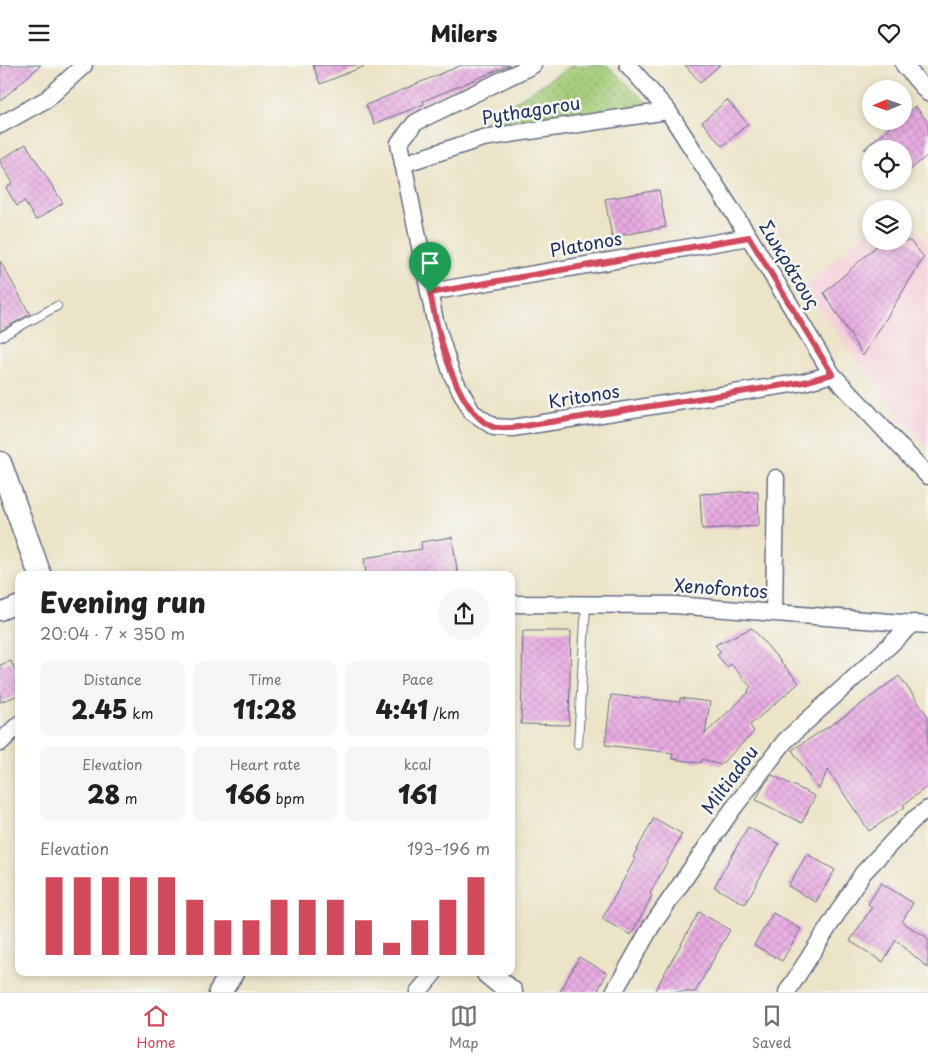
<!DOCTYPE html>
<html lang="en">
<head>
<meta charset="utf-8">
<style>
  body { margin:0; font-family:"Playpen Sans",sans-serif; background:#f6f6f6; color:#202124; height:100vh; display:flex; flex-direction:column; font-size:19px; white-space:nowrap }
  * { box-sizing:border-box; margin:0 }
  p { font-size:16px; color:#757577 }
  .icon { flex:none; width:28px; height:28px; fill:none; stroke:currentColor; stroke-width:2; stroke-linecap:round; stroke-linejoin:round }
  .map { position:relative; flex:1; overflow:hidden }
  .sheet { position:absolute; left:15px; top:506px; width:500px; height:405px; display:flex; flex-direction:column; background:#fff; border-radius:10px; box-shadow:0 2px 8px #0003 }
  .sheet>* { flex:none }
  .needle { width:32px; rotate:268deg }
  .fabs { position:absolute; left:862px; top:15px; display:grid; gap:10px }
  .fabs a { display:grid; place-items:center; width:50px; height:50px; border-radius:50%; background:#fff; box-shadow:0 2px 8px #0003; font-size:25px }
  .pin { position:absolute; display:grid; place-items:center; width:42px; height:42px; color:#fff; margin:-51px -21px; border-radius:50% 50% 50% 0; rotate:-45deg; box-shadow:0 0 5px #0007 }
  .pin .icon { rotate:45deg }
  .round { display:grid; place-items:center; flex:none; width:52px; height:52px; border-radius:26px; background:#f6f6f6 }
  .headline { display:flex; align-items:center; justify-content:space-between; height:85px; padding:0 25px }
  h1 { font-size:28px; font-weight:800; line-height:38px }
  .figures { display:grid; grid-template-columns:repeat(3,1fr); gap:8px; height:85px; padding:5px 25px }
  .figures div { display:grid; align-content:center; border-radius:10px; background:#f6f6f6; text-align:center }
  .figures b { font-size:25px; font-weight:800 }
  .figures small { font-size:14px; font-weight:400 }
  .figures p { font-size:14px }
  .chart { height:140px; padding:10px 25px }
  .chart p { display:flex; justify-content:space-between }
  .chart svg { width:100%; height:90px; margin-top:5px; stroke:#d1495b; stroke-width:6 }
  header { display:flex; justify-content:space-between; align-items:center; height:65px; padding:0 25px; background:#fff; font-size:22px; font-weight:800 }
  .menu { display:flex; justify-content:space-around; align-items:center; height:70px; border-top:1px solid #e0e0e0; background:#fff; font-size:14px; color:#757577 }
  .menu a { display:grid; justify-items:center; gap:2px }
  .menu .selected { color:#d1495b }
  .map>svg:first-child { display:block }
  .built { fill:#f5cfd9 }
  .green { fill:url(#green-dots); stroke:#5e7c6a }
  .building { fill:url(#building-cross-hatch) }
  .lines { fill:none; stroke-linecap:round; stroke-linejoin:round }
  .lane-casing { stroke:#646e83; stroke-width:10 }
  .street-casing { stroke:#646e83; stroke-width:19 }
  .secondary-casing { stroke:#646e83; stroke-width:25 }
  .lane { stroke:#fff; stroke-width:8 }
  .street { stroke:#fff; stroke-width:16 }
  .secondary { stroke:#fff; stroke-width:22 }
  .route-casing { stroke:#fff; stroke-width:10 }
  .route { stroke:#d1495b; stroke-width:6 }
  .labels { text-anchor:middle; stroke-width:5; stroke-linejoin:round; paint-order:stroke }
  .street-label { font-size:18px; fill:#1b2f5e; stroke:#f6f6f2 }
</style>
</head>
<body>
<header><svg class="icon" aria-label="menu" viewBox="0 0 24 24"><path d="M4 6h16M4 12h16M4 18h16"/></svg>Milers<svg class="icon" aria-label="heart" viewBox="0 0 24 24"><path d="M12 20l-8-8c-3-5 5-10 8-4 3-6 11-1 8 4z"/></svg></header>
<div class="map">
<svg width="928" height="927" viewBox="0 0 928 927">
  <defs>
    <pattern id="green-dots" width="8" height="8" patternUnits="userSpaceOnUse" patternTransform="scale(1.25)"><rect width="8" height="8" fill="#a2ca76"/><path d="M2 2h.1M6 6h.1" fill="none" stroke="#83a464" stroke-width="1.8" stroke-linecap="round"/></pattern>
    <pattern id="building-cross-hatch" width="8" height="8" patternUnits="userSpaceOnUse" patternTransform="scale(1.25)"><rect width="8" height="8" fill="#e8abe1"/><path d="M0 0l8 8M0 8l8-8" fill="none" stroke="#c693c3"/></pattern>
  </defs>
  <rect width="100%" height="100%" fill="#f6f6f2"/>
  <filter id="ink" filterUnits="userSpaceOnUse"><feTurbulence type="fractalNoise" baseFrequency=".02" numOctaves="2"/><feDisplacementMap in="SourceGraphic" scale="10" xChannelSelector="R" yChannelSelector="G"/><feConvolveMatrix kernelMatrix="1 2 1 2 8 2 1 2 1" color-interpolation-filters="sRGB"/></filter>
  <filter id="wash" filterUnits="userSpaceOnUse"><feTurbulence type="fractalNoise" baseFrequency=".0096" numOctaves="4" result="noise"/><feDisplacementMap in="SourceGraphic" scale="20" xChannelSelector="R" yChannelSelector="G"/><feGaussianBlur stdDeviation="1.12" result="paint"/><feColorMatrix in="noise" values="0 0 0 0 0 0 0 0 0 0 0 0 0 0 0 0 0 1.4 0 .05"/><feComposite in="paint" operator="in"/></filter>
  <g filter="url(#wash)">
    <rect width="100%" height="100%" fill="#ece4c7"/>
    <path class="built" d="M904 153 928 179V384L885 331 804 224 871 162V176H904Z"/>
    <path class="green" d="M572 0H607L655 45 484 57Z"/>
    <g id="blocks">
      <path class="building" d="M0 0H41L0 36Z
        M313 0H365V1L320 19Z
        M462 0H510L423 36 424 39 374 59 366 40Z
        M685 0H720L700 17Z
        M727 35 748 59 722 81 702 57Z
        M915 41 928 57V90L904 110V84H864L897 56H904V51Z
        M26 79 63 138 36 155 24 136 17 141 6 123 13 118 0 97V95Z
        M659 125 666 162 612 172 605 134Z
        M882 176H910L924 192 863 291 824 228Z
        M0 196 30 249 0 266Z
        M758 426 759 461 702 464 700 429Z
        M452 472 458 510H366L364 493 422 484 421 477Z
        M752 563 799 618 750 660 754 667 720 700 702 694 701 698 672 694 673 688 605 680 611 630 680 637V633L710 637 705 669 749 627 748 625 751 622 731 599 727 602 717 590 721 587 715 580Z
        M523 566H571L569 660 521 659Z
        M11 596 19 614V630L0 637V600Z
        M899 611 928 651V721L903 740 905 742 869 766 828 705 819 724 792 685 845 651Z
        M772 710 815 731 802 758 756 735 763 721Z
        M654 753 682 769 650 829 652 831 631 870 602 854 635 794 633 792Z
        M748 762 779 779 745 839 714 822Z
        M807 789 835 805 816 837 788 821Z
        M881 818 913 838 902 857 928 873V903L896 875 883 897 850 876 872 842 868 839Z
        M699 847 730 865 695 927H654Z
        M773 848 801 864 782 896 754 880Z
        M579 892 607 908 597 927H560Z"/>
    </g>
  </g>
  <g filter="url(#ink)">
    <use href="#blocks" fill-opacity="0" stroke="#646e83" stroke-width="1"/>
    <g class="lines">
      <defs>
        <path id="lane" d="M0 272 57 241
          M578 679 586 539"/>
        <path id="street" d="M533 0 424 53 415 58 399 78 435 256 452 310 472 347 494 362 512 363 804 317 832 309
          M628 0 668 46 749 172 832 309 928 411
          M904 0 928 28
          M0 60 47 34 84 0
          M403 99 483 73 668 46
          M430 227 749 172
          M511 539 675 540 928 560
          M0 547 19 539
          M774 548 776 413
          M0 678 19 659
          M418 927 434 908
          M614 927 651 862 732 745 785 676 914 558
          M787 927 863 808 913 755 928 744"/>
        <path id="secondary" d="M0 398 40 510
          M488 908 511 927
          M220 927 232 908"/>
      </defs>
      <use href="#lane" class="lane-casing"/>
      <use href="#street" class="street-casing"/>
      <use href="#secondary" class="secondary-casing"/>
      <use href="#lane" class="lane"/>
      <use href="#street" class="street"/>
      <use href="#secondary" class="secondary"/>
    </g>
  </g>
  <g class="lines" filter="url(#ink)">
    <defs>
      <path id="route" d="M749 172 832 309 804 317 512 363C507 363 499 364 493 362 455 347 437 264 430 228Z"/>
    </defs>
    <use href="#route" class="route-casing"/>
    <use href="#route" class="route"/>
  </g>
  <g class="labels">
    <g class="street-label">
      <text transform="translate(531 46) rotate(-9)" y="6">Pythagorou</text>
      <text transform="translate(586 180) rotate(-10)" y="6">Platonos</text>
      <text transform="translate(789 200) rotate(59)" y="6">Σωκράτους</text>
      <text transform="translate(584 332) rotate(-9)" y="6">Kritonos</text>
      <text transform="translate(721 524) rotate(4)" y="6">Xenofontos</text>
      <text transform="translate(730 715) rotate(-53)" y="6">Miltiadou</text>
    </g>
  </g>
</svg>
<div class="fabs">
<a><svg class="needle" viewBox="-14 -14 28 28"><path d="M0-13l5 13h-10z" fill="#e53935"/><path d="M0 13l5-13h-10z" fill="#757577"/></svg></a>
<a><svg class="icon" aria-label="locate" viewBox="0 0 24 24"><circle cx="12" cy="12" r="6"/><path d="M12 2v4M12 18v4M2 12h4M18 12h4"/></svg></a>
<a><svg class="icon" aria-label="layers" viewBox="0 0 24 24"><path d="M12 4l9 5-9 5-9-5zM3 14l9 5 9-5"/></svg></a>
</div>
<div class="pin" style="left:430px;top:228px;background:#1e9e55"><svg class="icon" aria-label="arrive" viewBox="0 0 24 24"><path d="M6 21V4h12l-3 4 3 4H6"/></svg></div>
<section class="sheet">
<div class="headline"><div><h1>Evening run</h1><p>20:04 · 7 × 350 m</p></div><a class="round"><svg class="icon" aria-label="share" viewBox="0 0 24 24"><path d="M12 15V3M7 8l5-5 5 5M5 13v7h14v-7"/></svg></a></div>
<div class="figures">
<div><p>Distance</p><b>2.45<small> km</small></b></div>
<div><p>Time</p><b>11:28</b></div>
<div><p>Pace</p><b>4:41<small> /km</small></b></div>
</div>
<div class="figures">
<div><p>Elevation</p><b>28<small> m</small></b></div>
<div><p>Heart rate</p><b>166<small> bpm</small></b></div>
<div><p>kcal</p><b>161</b></div>
</div>
<div class="chart"><p><span>Elevation</span>193–196 m</p>
<svg viewBox="0 0 160 44" preserveAspectRatio="none"><path d="M5 44V6M15 44V6M25 44V6M35 44V6M45 44V6M55 44V17M65 44V27M75 44V27M85 44V17M95 44V17M105 44V17M115 44V27M125 44V38M135 44V27M145 44V17M155 44V6"/></svg>
</div>
</section>
</div>
<nav class="menu">
<a class="selected"><svg class="icon" aria-label="home" viewBox="0 0 24 24"><path d="M3 11l9-7 9 7M6 9v11h12V9"/></svg>Home</a>
<a><svg class="icon" aria-label="map" viewBox="0 0 24 24"><path d="M3 6l6-2 6 2 6-2v14l-6 2-6-2-6 2zM9 4v14M15 6v14"/></svg>Map</a>
<a><svg class="icon" aria-label="saved" viewBox="0 0 24 24"><path d="M7 4h10v16l-5-4-5 4z"/></svg>Saved</a>
</nav>
</body>
</html>
